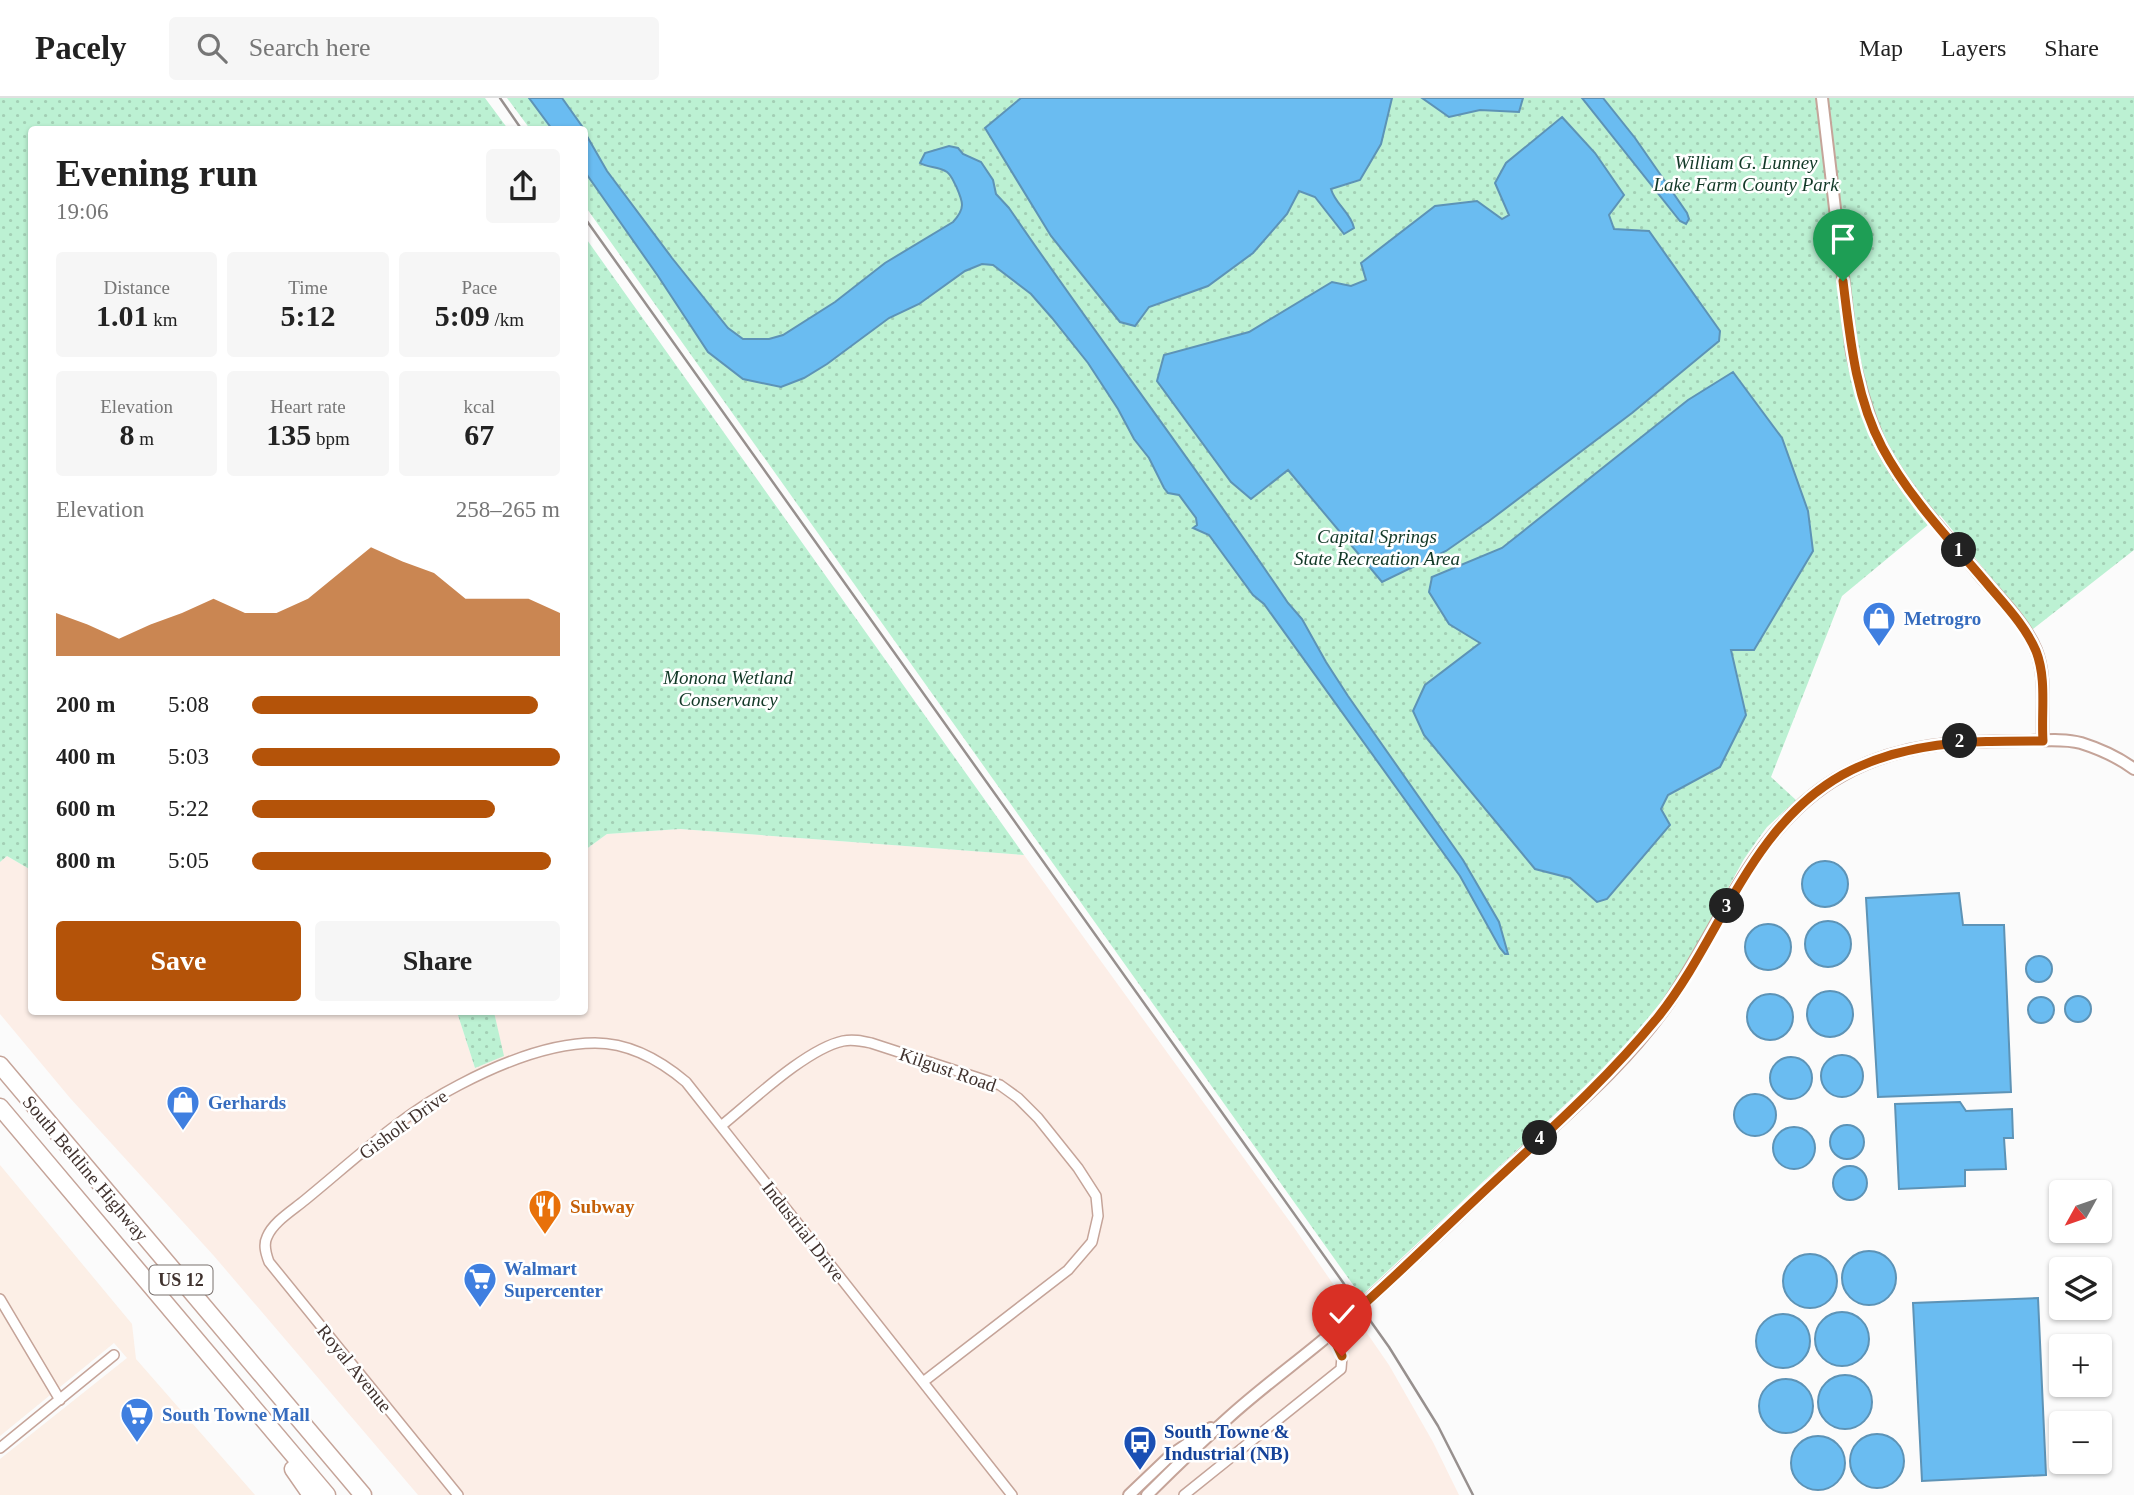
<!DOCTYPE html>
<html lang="en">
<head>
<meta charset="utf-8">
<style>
  body { margin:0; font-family:Georgia,serif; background:#f6f6f6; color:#222; height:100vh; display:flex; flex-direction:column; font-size:26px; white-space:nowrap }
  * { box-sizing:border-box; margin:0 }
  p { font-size:23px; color:#767676 }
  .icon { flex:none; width:38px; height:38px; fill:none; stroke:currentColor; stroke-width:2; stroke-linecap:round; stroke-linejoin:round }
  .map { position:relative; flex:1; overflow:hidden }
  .drawer { position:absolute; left:28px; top:28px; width:560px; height:889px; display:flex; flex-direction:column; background:#fff; border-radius:7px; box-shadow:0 2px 5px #0004 }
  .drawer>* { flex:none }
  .needle { width:46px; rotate:230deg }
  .tools { position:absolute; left:2049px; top:1082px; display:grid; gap:14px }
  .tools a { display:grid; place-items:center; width:63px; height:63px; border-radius:7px; background:#fff; box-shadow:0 2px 5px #0004; font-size:35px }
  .pin { position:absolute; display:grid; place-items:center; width:60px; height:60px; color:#fff; margin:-72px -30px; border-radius:50% 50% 50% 0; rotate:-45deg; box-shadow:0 0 7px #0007 }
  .pin .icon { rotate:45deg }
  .km { position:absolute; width:35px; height:35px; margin:-18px; border-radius:50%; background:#222; color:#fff; font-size:19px; line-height:35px; text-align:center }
  .round { display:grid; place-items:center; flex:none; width:74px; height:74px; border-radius:7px; background:#f6f6f6 }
  .overview { display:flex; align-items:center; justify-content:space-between; height:119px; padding:0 28px }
  h1 { font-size:38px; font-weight:700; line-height:52px }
  .figures { display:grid; grid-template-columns:repeat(3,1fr); gap:10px; height:119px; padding:7px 28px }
  .figures div { display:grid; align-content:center; border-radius:7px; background:#f6f6f6; text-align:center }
  .figures b { font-size:30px; font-weight:700 }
  .figures small { font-size:19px; font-weight:400 }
  .figures p { font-size:19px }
  .chart { height:196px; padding:14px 28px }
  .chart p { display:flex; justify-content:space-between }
  .chart svg { width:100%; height:126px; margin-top:7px; fill:#b45309; opacity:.7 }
  .cta { display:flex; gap:14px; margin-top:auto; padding:14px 28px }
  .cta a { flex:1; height:80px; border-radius:7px; background:#b45309; color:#fff; font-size:28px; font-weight:700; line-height:80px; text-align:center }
  .cta a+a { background:#f6f6f6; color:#222 }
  ul { padding:0 28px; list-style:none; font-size:23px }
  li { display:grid; grid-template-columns:112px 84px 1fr; align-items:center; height:52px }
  li i { height:18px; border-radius:9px; background:#b45309 }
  header { display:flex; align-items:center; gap:42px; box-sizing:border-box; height:98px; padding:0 35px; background:#fff; border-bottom:2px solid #e0e0e0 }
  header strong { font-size:33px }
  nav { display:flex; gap:38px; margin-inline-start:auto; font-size:24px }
  .search { width:490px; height:63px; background:#f6f6f6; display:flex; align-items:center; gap:18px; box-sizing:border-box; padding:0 24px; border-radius:7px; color:#767676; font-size:26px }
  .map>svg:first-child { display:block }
  .commercial { fill:#fcefe6 }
  .industrial { fill:#fceee7 }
  .park { fill:url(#park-dots) }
  .water { fill:#6abcf1; stroke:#5d93b6; stroke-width:2 }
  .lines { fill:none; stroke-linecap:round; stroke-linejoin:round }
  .minor-casing { stroke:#c5a499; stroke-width:12 }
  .tertiary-casing { stroke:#c5a499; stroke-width:14 }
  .motorway-casing { stroke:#c5a499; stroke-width:19 }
  .minor { stroke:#fff; stroke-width:9 }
  .tertiary { stroke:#fff; stroke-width:10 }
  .motorway { stroke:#fff; stroke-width:16 }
  .rail { stroke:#97908e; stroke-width:2.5 }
  .route-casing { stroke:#fff; stroke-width:14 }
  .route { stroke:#b45309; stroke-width:9 }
  .labels { text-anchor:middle; stroke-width:5; stroke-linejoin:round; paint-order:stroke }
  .shield { fill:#fff; stroke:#79706d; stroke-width:2 }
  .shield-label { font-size:18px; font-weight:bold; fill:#40322e }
  .park-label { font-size:19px; font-style:italic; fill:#123927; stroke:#fff }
  .shop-label { font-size:19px; font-weight:bold; fill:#366cbe; stroke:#fff; text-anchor:start }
  .street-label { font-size:19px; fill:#40322e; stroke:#fff }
  .food-label { font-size:19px; font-weight:bold; fill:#c56008; stroke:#fff; text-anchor:start }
  .transit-label { font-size:19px; font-weight:bold; fill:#164399; stroke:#fff; text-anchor:start }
</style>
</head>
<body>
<header>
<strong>Pacely</strong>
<div class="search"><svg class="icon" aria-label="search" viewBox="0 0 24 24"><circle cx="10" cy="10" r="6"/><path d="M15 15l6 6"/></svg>Search here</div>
<nav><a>Map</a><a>Layers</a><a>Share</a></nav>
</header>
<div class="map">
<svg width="2134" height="1397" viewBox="0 0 2134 1397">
  <defs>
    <pattern id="park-dots" width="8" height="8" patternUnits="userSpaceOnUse" patternTransform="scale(1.75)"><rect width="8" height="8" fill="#bcf1d3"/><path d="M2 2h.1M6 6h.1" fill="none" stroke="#a3cfb5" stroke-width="1.8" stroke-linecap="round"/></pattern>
  </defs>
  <rect width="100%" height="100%" fill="#fbfbfb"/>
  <path class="commercial" d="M0 1067 132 1226 136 1261 255 1397H0V1361L127 1260 114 1245 0 1338Z"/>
  <path class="industrial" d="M680 731 1024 757 1293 1128 1389 1267 1433 1344 1459 1397H418L214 1158 70 1000 0 916V764L7 758 31 772 32 914H457L475 970 503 958 494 914H584L585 752 607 736Z"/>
  <path class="park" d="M0 0H485L508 31 32 32 31 772 7 758 0 764Z
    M507 0H2134V452L2033 531 1940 417 1842 498 1771 679 1796 702 1767 729 1758 741 1744 761 1678 881 1663 902 1615 960 1361 1198 585 108 584 32 530 31Z
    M585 139 1024 757 680 731 607 736 585 752Z
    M457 914H494L504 958 475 970Z"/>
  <path class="water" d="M529 0H562L584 31H552Z
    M1021 0H1392L1381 46 1360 82 1331 91C1335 106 1351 115 1354 130L1344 136 1315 99 1299 93 1287 116 1253 155 1208 188 1149 209 1135 228 1120 224 1051 138 985 30Z
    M1422 0H1523L1519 14 1480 12 1449 19Z
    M1582 0H1603L1635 40 1687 115 1689 121 1686 126 1680 123Z
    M1562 19 1595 55 1624 97 1609 117 1614 131 1649 133 1720 233 1719 243 1632 315 1489 423 1446 453 1382 484 1288 372 1251 401 1231 384 1157 283 1164 257 1249 234 1332 184 1351 188 1366 182 1361 165 1435 108 1477 103 1502 121 1509 117 1495 85 1506 65Z
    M584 33 607 73 672 160 728 230 743 241H769L783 237 835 204 885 165 953 124C966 110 963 104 956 88 953 83 952 78 947 74 938 68 928 70 920 65L925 55 949 48 958 50 963 56 981 64 993 82 996 96 1009 110C1100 243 1198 371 1288 505L1302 521 1326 564 1348 598 1463 762 1499 824 1508 856H1505L1500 850 1460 778 1264 506 1253 497 1209 437 1193 430 1197 427 1196 420 1179 397 1168 395 1164 390 1149 360 1134 341 1118 311 1088 265 1052 220 1031 196 993 167 982 166 965 173 919 206 889 220 827 266 804 280 781 289 743 281 708 254 658 178 585 74Z
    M1733 274 1782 340 1808 413 1813 453 1754 552H1731L1746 617 1720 669 1668 697 1661 711 1670 727 1607 801 1597 804 1570 780 1535 771 1424 637 1413 613 1425 587 1480 545 1449 526 1429 494 1432 479 1502 450 1688 302Z
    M1802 786a23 23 0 1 1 46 0a23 23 0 1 1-46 0Z
    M1959 795 1963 827H2004L2011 994 1878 999 1866 800Z
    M1805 846a23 23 0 1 1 46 0a23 23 0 1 1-46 0Z
    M1745 849a23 23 0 1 1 46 0a23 23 0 1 1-46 0Z
    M2026 871a13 13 0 1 1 26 0a13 13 0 1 1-26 0Z
    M1807 916a23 23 0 1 1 46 0a23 23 0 1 1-46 0Z
    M1747 919a23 23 0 1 1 46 0a23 23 0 1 1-46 0Z
    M2065 911a13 13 0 1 1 26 0a13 13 0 1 1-26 0Z
    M2028 912a13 13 0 1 1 26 0a13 13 0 1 1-26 0Z
    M1821 978a21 21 0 1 1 42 0a21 21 0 1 1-42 0Z
    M1770 980a21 21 0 1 1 42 0a21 21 0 1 1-42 0Z
    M1734 1017a21 21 0 1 1 42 0a21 21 0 1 1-42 0Z
    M1960 1004 1966 1013 2012 1011 2013 1040H2004L2006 1071 1965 1072V1088L1899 1091 1895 1006Z
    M1830 1044a17 17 0 1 1 34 0a17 17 0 1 1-34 0Z
    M1773 1050a21 21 0 1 1 42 0a21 21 0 1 1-42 0Z
    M1833 1085a17 17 0 1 1 34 0a17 17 0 1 1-34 0Z
    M1842 1180a27 27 0 1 1 54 0a27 27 0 1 1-54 0Z
    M1783 1183a27 27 0 1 1 54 0a27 27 0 1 1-54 0Z
    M2038 1200 2046 1377 1922 1383 1913 1205Z
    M1815 1241a27 27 0 1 1 54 0a27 27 0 1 1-54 0Z
    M1756 1243a27 27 0 1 1 54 0a27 27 0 1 1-54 0Z
    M1818 1304a27 27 0 1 1 54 0a27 27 0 1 1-54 0Z
    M1759 1308a27 27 0 1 1 54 0a27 27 0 1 1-54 0Z
    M1850 1363a27 27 0 1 1 54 0a27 27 0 1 1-54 0Z
    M1791 1365a27 27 0 1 1 54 0a27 27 0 1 1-54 0Z"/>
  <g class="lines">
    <defs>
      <path id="minor" d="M721 1028C752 1003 806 951 843 943 853 941 862 943 871 945L1000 987 1018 1000 1038 1020 1078 1070 1096 1098 1098 1118 1092 1144 1068 1172 923 1284
        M0 1201 60 1302
        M0 1350 114 1257
        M458 1397 269 1164C266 1156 263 1147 267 1139 273 1124 293 1112 305 1102 354 1062 402 1016 459 987 499 966 548 945 595 945 630 945 660 962 686 984L1012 1397
        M1184 1397 1341 1271 1342 1258 1331 1235"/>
      <path id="tertiary" d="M1822 0 1852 255C1859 286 1867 317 1881 347 1905 394 1945 435 1978 475 1998 499 2024 523 2036 552 2047 580 2041 614 2043 643
        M1129 1397 1171 1357 1211 1330
        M1147 1397C1173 1371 1200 1345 1228 1320 1262 1289 1300 1262 1335 1232 1396 1178 1454 1121 1513 1066 1566 1016 1623 969 1665 910 1721 831 1753 726 1843 677 1900 645 1958 643 2022 643 2040 643 2063 640 2081 645 2100 651 2118 659 2134 671"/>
      <path id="motorway" d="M0 967 363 1397
        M0 1009 327 1397
        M293 1371 311 1397"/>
    </defs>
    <use href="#minor" class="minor-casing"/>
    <use href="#tertiary" class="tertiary-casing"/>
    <use href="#motorway" class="motorway-casing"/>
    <use href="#minor" class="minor"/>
    <use href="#tertiary" class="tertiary"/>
    <use href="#motorway" class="motorway"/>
    <path class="rail" d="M500 0 522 32
      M584 119 1389 1249 1438 1328 1473 1397"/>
  </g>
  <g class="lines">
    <defs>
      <path id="route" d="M1342 1258 1331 1235C1388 1187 1440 1134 1494 1084 1551 1031 1609 979 1658 919 1722 839 1748 730 1842 677 1906 642 1972 643 2043 643 2041 614 2047 581 2036 553 2026 529 2006 508 1989 488 1952 444 1909 400 1882 349 1855 298 1850 239 1843 183"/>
    </defs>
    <use href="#route" class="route-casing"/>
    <use href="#route" class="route"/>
  </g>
  <defs>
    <symbol id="shop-pin" viewBox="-11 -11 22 30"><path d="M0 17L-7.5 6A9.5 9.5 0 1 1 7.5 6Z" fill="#3f7fe0" stroke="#fff"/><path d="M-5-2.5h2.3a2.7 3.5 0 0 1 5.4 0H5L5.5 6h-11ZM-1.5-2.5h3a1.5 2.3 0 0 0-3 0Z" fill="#fff"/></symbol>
    <symbol id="restaurant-pin" viewBox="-11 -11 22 30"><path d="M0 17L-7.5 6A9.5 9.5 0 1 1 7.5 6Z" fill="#e8710a" stroke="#fff"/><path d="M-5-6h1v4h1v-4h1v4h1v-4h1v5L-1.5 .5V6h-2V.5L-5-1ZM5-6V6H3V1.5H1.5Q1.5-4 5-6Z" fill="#fff"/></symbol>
    <symbol id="supermarket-pin" viewBox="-11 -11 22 30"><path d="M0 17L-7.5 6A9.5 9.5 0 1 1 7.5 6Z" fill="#3f7fe0" stroke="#fff"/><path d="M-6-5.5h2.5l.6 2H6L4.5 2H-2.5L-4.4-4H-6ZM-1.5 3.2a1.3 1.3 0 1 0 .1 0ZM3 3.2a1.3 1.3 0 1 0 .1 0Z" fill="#fff"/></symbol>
    <symbol id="bus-pin" viewBox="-11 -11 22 30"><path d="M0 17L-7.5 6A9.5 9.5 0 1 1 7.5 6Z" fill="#1a4fb4" stroke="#fff"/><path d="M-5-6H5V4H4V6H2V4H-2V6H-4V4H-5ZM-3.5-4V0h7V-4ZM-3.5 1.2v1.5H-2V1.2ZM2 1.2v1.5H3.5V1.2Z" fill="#fff"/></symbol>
  </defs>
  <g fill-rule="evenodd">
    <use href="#shop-pin" x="1860" y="501" width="38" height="52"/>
    <use href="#shop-pin" x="164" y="985" width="38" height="52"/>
    <use href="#restaurant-pin" x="526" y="1089" width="38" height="52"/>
    <use href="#supermarket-pin" x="461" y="1162" width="38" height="52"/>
    <use href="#supermarket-pin" x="118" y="1297" width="38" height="52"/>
    <use href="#bus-pin" x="1121" y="1325" width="38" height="52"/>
  </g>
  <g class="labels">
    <rect class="shield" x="149.5" y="1167.5" width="63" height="29" rx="5"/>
    <g class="shield-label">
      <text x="181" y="1188">US 12</text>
    </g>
    <g class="park-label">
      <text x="1746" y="71">William G. Lunney<tspan x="1746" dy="22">Lake Farm County Park</tspan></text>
      <text x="1377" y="445">Capital Springs<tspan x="1377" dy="22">State Recreation Area</tspan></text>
      <text x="728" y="586">Monona Wetland<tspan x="728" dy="22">Conservancy</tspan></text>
    </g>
    <g class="shop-label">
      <text x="1904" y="527">Metrogro</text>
      <text x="208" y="1011">Gerhards</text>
      <text x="504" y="1177">Walmart<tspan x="504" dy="22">Supercenter</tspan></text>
      <text x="162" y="1323">South Towne Mall</text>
    </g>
    <g class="street-label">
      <text transform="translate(948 971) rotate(19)" y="7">Kilgust Road</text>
      <text transform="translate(403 1026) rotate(-36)" y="7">Gisholt Drive</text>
      <text transform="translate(86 1070) rotate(50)" y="7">South Beltline Highway</text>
      <text transform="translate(804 1133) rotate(52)" y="7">Industrial Drive</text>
      <text transform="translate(355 1270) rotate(51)" y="7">Royal Avenue</text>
    </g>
    <g class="food-label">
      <text x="570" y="1115">Subway</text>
    </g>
    <g class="transit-label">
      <text x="1164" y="1340">South Towne &amp;<tspan x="1164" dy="22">Industrial (NB)</tspan></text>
    </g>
  </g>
</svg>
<div class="tools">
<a><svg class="needle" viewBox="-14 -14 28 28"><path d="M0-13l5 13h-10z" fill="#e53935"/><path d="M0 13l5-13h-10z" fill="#767676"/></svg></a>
<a><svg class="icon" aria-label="layers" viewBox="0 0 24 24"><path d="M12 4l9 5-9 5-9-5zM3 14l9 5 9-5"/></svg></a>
<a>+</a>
<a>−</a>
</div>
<div class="pin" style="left:1843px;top:183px;background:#1e9e55"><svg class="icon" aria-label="arrive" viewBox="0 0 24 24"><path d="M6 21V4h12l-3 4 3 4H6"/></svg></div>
<div class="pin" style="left:1342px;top:1258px;background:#d93025"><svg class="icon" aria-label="check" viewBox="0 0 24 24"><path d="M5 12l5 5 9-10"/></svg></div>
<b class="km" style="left:1959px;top:452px">1</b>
<b class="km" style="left:1960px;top:643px">2</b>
<b class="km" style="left:1727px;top:808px">3</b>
<b class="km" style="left:1540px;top:1040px">4</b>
<section class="drawer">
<div class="overview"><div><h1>Evening run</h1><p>19:06</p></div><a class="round"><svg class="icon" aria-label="share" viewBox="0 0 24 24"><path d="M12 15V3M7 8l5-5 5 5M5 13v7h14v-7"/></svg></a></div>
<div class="figures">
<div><p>Distance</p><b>1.01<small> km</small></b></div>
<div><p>Time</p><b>5:12</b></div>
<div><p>Pace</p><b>5:09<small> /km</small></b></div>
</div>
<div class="figures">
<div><p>Elevation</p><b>8<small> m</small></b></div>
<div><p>Heart rate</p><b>135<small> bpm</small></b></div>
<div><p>kcal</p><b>67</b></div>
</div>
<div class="chart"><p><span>Elevation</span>258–265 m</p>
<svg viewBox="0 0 160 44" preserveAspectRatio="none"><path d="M0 44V29L10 33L20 38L30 33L40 29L50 24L60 29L70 29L80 24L90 15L100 6L110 11L120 15L130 24L140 24L150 24L160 29V44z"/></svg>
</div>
<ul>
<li><b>200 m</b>5:08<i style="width:93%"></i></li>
<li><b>400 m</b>5:03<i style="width:100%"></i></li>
<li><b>600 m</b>5:22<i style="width:79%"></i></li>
<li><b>800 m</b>5:05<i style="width:97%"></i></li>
</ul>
<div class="cta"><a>Save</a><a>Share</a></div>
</section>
</div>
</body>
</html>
